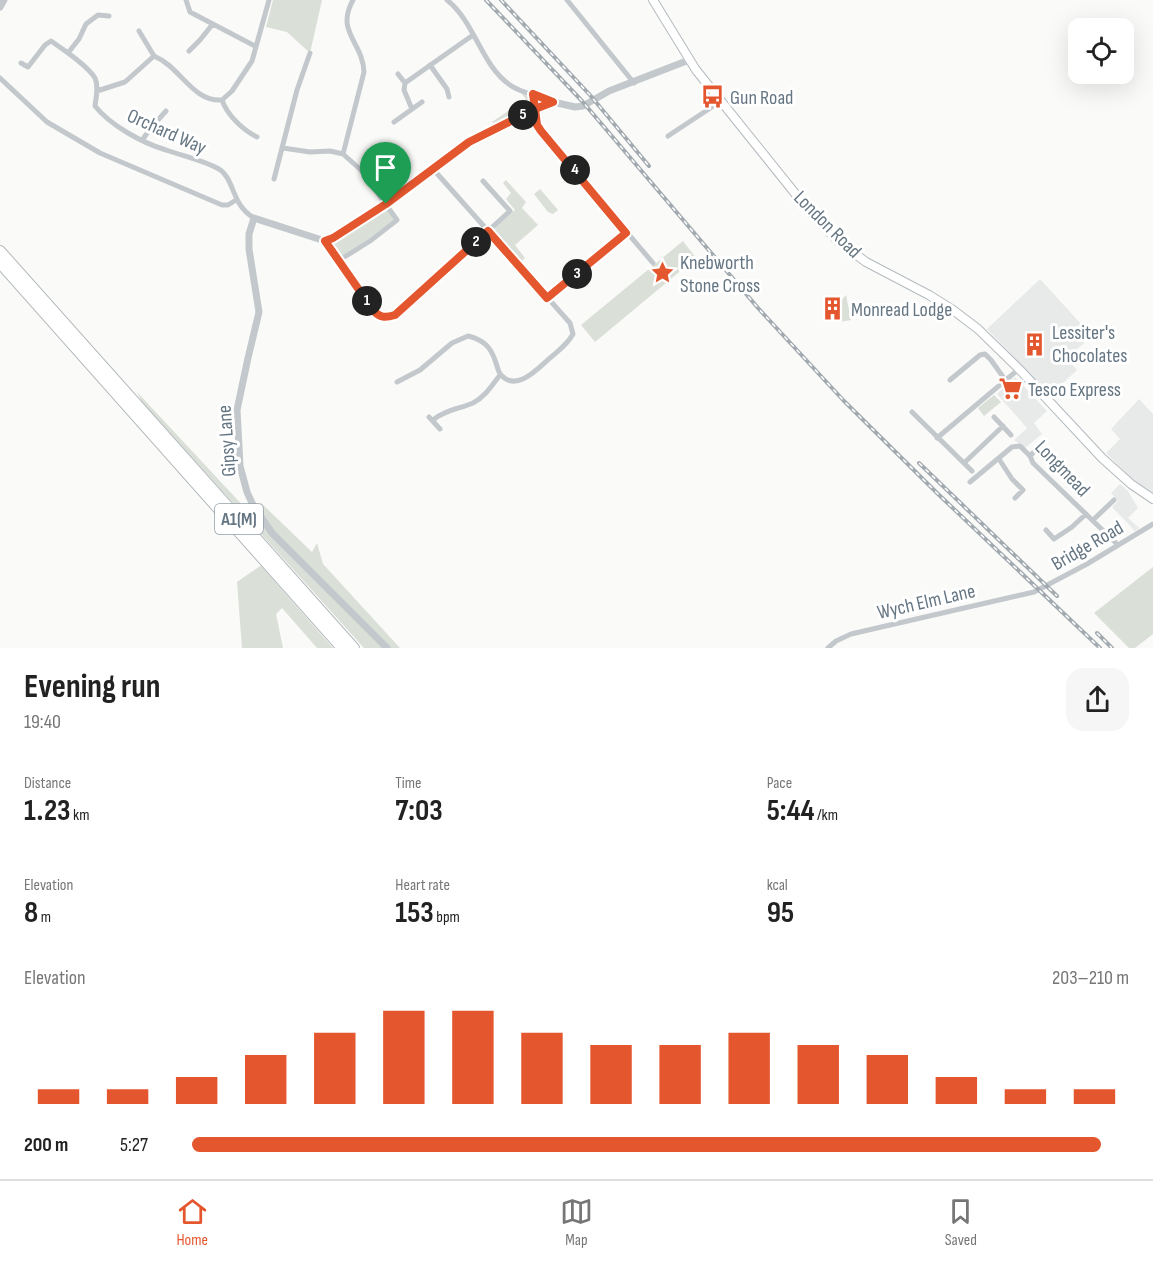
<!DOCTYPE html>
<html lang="en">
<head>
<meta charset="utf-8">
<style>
  body { margin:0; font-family:"Sofia Sans Condensed",sans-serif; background:#f6f6f6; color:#222; height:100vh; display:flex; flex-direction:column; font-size:22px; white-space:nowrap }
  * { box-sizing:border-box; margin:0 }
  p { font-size:20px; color:#767676 }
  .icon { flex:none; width:33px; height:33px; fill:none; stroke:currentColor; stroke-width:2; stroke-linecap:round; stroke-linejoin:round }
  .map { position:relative; height:648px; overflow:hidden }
  .details { display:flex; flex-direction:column; background:#fff; flex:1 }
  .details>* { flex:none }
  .tools { position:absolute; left:1068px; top:18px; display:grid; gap:12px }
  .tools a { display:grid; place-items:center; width:66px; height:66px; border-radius:12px; background:#fff; box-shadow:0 6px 24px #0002; font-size:30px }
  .pin { position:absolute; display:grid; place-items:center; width:51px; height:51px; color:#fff; margin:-62px -26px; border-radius:50% 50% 50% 0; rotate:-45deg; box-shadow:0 0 6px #0007 }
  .pin .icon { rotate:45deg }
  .km { position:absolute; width:30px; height:30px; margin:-15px; border-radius:50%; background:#222; color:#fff; font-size:16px; line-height:30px; text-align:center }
  .round { display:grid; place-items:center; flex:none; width:63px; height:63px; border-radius:18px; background:#f6f6f6 }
  .headline { display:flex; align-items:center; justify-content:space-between; height:102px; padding:0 24px }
  h1 { font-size:33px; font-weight:700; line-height:45px }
  .metrics { display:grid; grid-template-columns:repeat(3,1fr); gap:9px; height:102px; padding:6px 24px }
  .metrics div { display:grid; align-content:center }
  .metrics b { font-size:30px; font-weight:700 }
  .metrics small { font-size:16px; font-weight:400 }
  .metrics p { font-size:16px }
  .chart { height:168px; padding:12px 24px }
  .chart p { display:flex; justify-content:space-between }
  .chart svg { width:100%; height:108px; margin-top:6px; stroke:#e4572e; stroke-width:6 }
  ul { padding:0 24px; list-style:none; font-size:20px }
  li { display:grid; grid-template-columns:96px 72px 1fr; align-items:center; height:45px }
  li i { height:15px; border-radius:8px; background:#e4572e }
  .menu { display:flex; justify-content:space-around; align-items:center; height:84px; border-top:2px solid #e0e0e0; background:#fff; font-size:16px; color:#767676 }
  .menu a { display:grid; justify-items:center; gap:3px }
  .menu .active { color:#e4572e }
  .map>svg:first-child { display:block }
  .built { fill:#e8e9e9 }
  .green { fill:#dadfd7 }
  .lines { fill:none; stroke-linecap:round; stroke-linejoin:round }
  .secondary-casing { stroke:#b3babf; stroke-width:10 }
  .motorway-casing { stroke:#b4b9bd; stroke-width:12 }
  .minor { stroke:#c3c8cc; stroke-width:5 }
  .tertiary { stroke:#c3c8cc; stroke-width:7 }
  .secondary { stroke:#fff; stroke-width:8 }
  .motorway { stroke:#fff; stroke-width:10 }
  .rail-casing { stroke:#a2aab0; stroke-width:4 }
  .rail { stroke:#fff; stroke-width:1.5; stroke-dasharray:4.5; stroke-linecap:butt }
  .route-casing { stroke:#fff; stroke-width:12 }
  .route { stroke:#e4572e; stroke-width:8 }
  .labels { text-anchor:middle; stroke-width:6; stroke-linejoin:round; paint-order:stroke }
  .shield { fill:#fff; stroke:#939fa8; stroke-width:1.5 }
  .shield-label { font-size:18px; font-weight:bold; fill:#657683 }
  .poi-label { font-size:20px; fill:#657683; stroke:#fff; text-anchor:start }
  .street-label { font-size:20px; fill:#657683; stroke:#fff }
</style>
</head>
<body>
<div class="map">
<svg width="1153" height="648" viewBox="0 0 1153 648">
  <rect width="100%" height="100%" fill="#fafaf8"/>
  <path class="built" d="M1040 279 1092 336 1067 358 1077 370 1050 395 987 329Z
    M1015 377 1047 411 1034 423 1042 434 1025 448 1014 440 1027 428 997 394Z
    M1139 399 1153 414V493L1130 477 1106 453 1120 439 1111 429Z
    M1120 484 1128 491 1138 508 1128 518 1139 528 1135 531 1112 507 1118 501 1111 493Z"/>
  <path class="green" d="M273 0H322L310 53 287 32 266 27Z
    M521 93 530 97 532 103 531 107 495 125 492 122 526 99Z
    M506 180 526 202 522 208 538 225 515 245 525 258 521 262 494 232 495 227 515 210 506 199 511 193 503 183Z
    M540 189 558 210 553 214 548 212 534 194Z
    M386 207 394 219 367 240 340 257 331 244Z
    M683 241 696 258 595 342 581 325Z
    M846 295 851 320 839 322 834 297H837L838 300 841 301Z
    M137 392 246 509 261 503 312 552 317 543 323 564 400 648H364L142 402Z
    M994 395 1001 402 984 416 978 408Z
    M260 566H261L333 648H317L282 608 276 614 283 648H242L237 582Z
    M1153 567V634L1135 648H1129L1094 613Z"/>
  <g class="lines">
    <defs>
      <path id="secondary" d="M653 0 696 70 810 212 838 241 866 262 929 295 953 310 978 329 1019 369 1102 458 1131 484 1153 499"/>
      <path id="motorway" d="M0 251 354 648
        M0 263 342 648"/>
    </defs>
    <use href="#secondary" class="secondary-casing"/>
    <use href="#motorway" class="motorway-casing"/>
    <path class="minor" d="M186 0 190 12 255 46
      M447 0C475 22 481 65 510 85 522 94 540 95 553 102
      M567 0 634 83
      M139 31 154 56
      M189 51 200 40 212 25
      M68 53 79 39 86 24 98 15 109 16
      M21 63 28 67 45 45 51 41C64 50 87 65 95 78 99 87 96 97 95 106 110 125 142 143 166 150 183 156 203 160 219 169 235 179 231 205 254 218
      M430 65 447 89 449 97
      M398 74 405 83 404 90 412 109
      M0 78 47 122 100 153 222 205H228L236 200
      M405 83 473 35
      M97 91 125 82 154 56C181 67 192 102 222 100
      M533 94 537 125 541 131 653 263
      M222 100 232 91 252 61 269 0
      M222 100C227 115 243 130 257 137
      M394 122 422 102
      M668 136 721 101
      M143 139 150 129 166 111
      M283 148 310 152 330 151 343 154
      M274 179 297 90 310 53
      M325 241 378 316 386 318 395 315 510 211 483 181
      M338 261 370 241 397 220 361 170 343 154 364 72C363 42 335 32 353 0
      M547 298 626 233
      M950 380 980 355 985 354 991 360 1006 381
      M397 382 420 370 452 343 468 336C484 340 491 347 496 363 498 368 498 373 502 376 518 392 540 366 550 358 559 350 567 345 573 334L570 323 433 169
      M912 412 972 471
      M429 417 440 429
      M994 417 1011 435
      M433 420C445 410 459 409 473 403 485 397 492 385 500 375
      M937 438 1019 369
      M1030 456 1044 441
      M999 459 1012 479 1023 490 1015 498
      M964 463 1003 426
      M970 482 1012 447 1020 446 1030 456 1033 463 1118 545
      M1093 520 1114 500
      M1046 530 1054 539 1072 527 1086 514
      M828 648 836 641 851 634 1034 592 1087 564 1153 524"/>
    <path class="tertiary" d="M0 7 4 0
      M387 648 272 533 253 505 247 492 240 466 237 410 248 358 259 312 249 249V234L254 218 325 241 333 238 386 204 469 142 499 126 553 102 575 107 583 106 609 91 689 60"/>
    <use href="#secondary" class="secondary"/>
    <use href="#motorway" class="motorway"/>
    <defs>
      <path id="rail" d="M486 0 582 101 758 308 844 401 937 493 1100 648
        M501 0 590 95 649 166
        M919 463 1057 596
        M1097 633 1112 648"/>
    </defs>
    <use href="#rail" class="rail-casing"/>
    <use href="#rail" class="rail"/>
  </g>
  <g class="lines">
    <defs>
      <path id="route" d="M386 204 333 238 325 241 373 310C380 318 385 318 395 315L488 231 547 298 626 233 541 131 537 125 535 109 553 102 533 94 535 109 469 142 386 204"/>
    </defs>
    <use href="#route" class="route-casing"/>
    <use href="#route" class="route"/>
  </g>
  <defs>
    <symbol id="bus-bare" viewBox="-9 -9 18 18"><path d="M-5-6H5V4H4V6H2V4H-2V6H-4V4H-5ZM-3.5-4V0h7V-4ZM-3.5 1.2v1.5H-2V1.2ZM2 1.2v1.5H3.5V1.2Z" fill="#e4572e" stroke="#fff" stroke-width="2.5" paint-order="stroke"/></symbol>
    <symbol id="sight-bare" viewBox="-9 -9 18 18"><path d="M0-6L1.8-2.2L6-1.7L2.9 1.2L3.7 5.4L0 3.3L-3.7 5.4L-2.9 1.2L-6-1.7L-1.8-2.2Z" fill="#e4572e" stroke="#fff" stroke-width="2.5" paint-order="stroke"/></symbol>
    <symbol id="building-bare" viewBox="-9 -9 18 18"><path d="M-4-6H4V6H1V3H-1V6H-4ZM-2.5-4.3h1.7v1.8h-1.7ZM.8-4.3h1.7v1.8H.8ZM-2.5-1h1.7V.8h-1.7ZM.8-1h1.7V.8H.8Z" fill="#e4572e" stroke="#fff" stroke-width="2.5" paint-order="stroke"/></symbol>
    <symbol id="supermarket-bare" viewBox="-9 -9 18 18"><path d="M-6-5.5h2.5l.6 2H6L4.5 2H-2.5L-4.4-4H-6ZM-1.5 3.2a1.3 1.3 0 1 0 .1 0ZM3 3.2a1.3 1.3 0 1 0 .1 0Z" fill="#e4572e" stroke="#fff" stroke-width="2.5" paint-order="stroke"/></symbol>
  </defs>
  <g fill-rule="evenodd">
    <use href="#bus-bare" x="696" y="80" width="33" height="33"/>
    <use href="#sight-bare" x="646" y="256" width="33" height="33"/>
    <use href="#building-bare" x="816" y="292" width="33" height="33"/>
    <use href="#building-bare" x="1018" y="328" width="33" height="33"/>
    <use href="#supermarket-bare" x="994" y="372" width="33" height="33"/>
  </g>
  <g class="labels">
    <rect class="shield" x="215" y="504" width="48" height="30" rx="4.5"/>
    <g class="shield-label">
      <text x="239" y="525">A1(M)</text>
    </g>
    <g class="poi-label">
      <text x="730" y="104">Gun Road</text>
      <text x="680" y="269">Knebworth<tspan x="680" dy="23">Stone Cross</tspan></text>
      <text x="851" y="316">Monread Lodge</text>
      <text x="1052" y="339">Lessiter's<tspan x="1052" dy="23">Chocolates</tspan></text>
      <text x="1028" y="396">Tesco Express</text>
    </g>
    <g class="street-label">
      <text transform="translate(167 131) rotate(24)" y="7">Orchard Way</text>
      <text transform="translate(828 224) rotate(45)" y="7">London Road</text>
      <text transform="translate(226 441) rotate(-94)" y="7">Gipsy Lane</text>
      <text transform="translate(1063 468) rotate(46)" y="7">Longmead</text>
      <text transform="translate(1087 545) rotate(-30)" y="7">Bridge Road</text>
      <text transform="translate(926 601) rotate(-13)" y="7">Wych Elm Lane</text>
    </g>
  </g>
</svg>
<div class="tools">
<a><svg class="icon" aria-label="locate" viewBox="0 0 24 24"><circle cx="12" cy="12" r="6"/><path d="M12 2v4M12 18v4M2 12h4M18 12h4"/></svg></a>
</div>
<div class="pin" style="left:386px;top:204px;background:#1e9e55"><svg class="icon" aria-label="arrive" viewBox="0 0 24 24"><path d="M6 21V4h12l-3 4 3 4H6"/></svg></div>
<b class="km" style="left:367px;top:301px">1</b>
<b class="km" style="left:476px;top:242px">2</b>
<b class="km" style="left:577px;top:274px">3</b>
<b class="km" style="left:575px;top:170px">4</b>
<b class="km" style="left:523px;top:115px">5</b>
</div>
<section class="details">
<div class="headline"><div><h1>Evening run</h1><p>19:40</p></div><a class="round"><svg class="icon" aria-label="share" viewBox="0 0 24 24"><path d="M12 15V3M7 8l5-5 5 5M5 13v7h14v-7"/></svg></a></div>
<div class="metrics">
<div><p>Distance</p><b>1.23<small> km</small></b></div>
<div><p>Time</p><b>7:03</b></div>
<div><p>Pace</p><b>5:44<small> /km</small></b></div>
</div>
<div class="metrics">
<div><p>Elevation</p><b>8<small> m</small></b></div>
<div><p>Heart rate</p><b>153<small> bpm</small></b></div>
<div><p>kcal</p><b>95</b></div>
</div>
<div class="chart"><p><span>Elevation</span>203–210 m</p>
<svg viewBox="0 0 160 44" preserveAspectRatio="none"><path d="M5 44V38M15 44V38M25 44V33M35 44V24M45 44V15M55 44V6M65 44V6M75 44V15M85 44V20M95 44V20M105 44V15M115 44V20M125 44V24M135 44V33M145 44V38M155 44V38"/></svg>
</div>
<ul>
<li><b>200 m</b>5:27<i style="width:97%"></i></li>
</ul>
</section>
<nav class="menu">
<a class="active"><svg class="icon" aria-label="home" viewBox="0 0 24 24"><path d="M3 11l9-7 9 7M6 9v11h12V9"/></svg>Home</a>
<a><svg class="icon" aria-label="map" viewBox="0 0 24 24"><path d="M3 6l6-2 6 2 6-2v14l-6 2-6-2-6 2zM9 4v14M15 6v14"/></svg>Map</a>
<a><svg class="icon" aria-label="saved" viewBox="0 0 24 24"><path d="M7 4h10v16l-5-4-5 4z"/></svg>Saved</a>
</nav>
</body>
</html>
